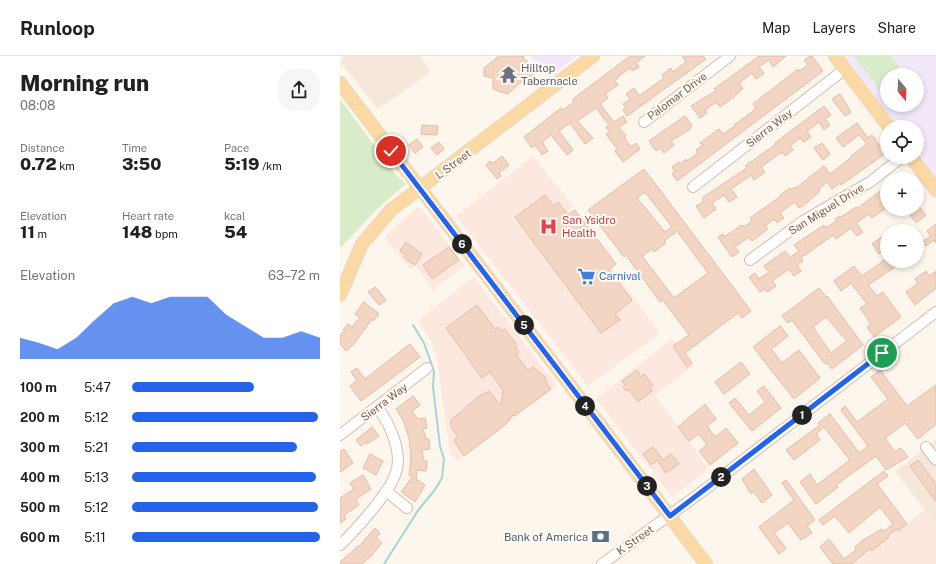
<!DOCTYPE html>
<html lang="en">
<head>
<meta charset="utf-8">
<style>
  body { margin:0; font-family:"Public Sans",sans-serif; background:#f6f6f6; color:#202124; height:100vh; display:flex; flex-direction:column; font-size:15px; white-space:nowrap }
  * { box-sizing:border-box; margin:0 }
  p { font-size:13px; color:#757577 }
  .icon { flex:none; width:22px; height:22px; fill:none; stroke:currentColor; stroke-width:2; stroke-linecap:round; stroke-linejoin:round }
  .map { position:relative; flex:1; overflow:hidden }
  .details { display:flex; flex-direction:column; background:#fff; width:340px }
  .details>* { flex:none }
  .needle { width:26px; rotate:161deg }
  .fabs { position:absolute; left:540px; top:12px; display:grid; gap:8px }
  .fabs a { display:grid; place-items:center; width:44px; height:44px; border-radius:50%; background:#fff; box-shadow:0 2px 6px #0003; font-size:20px }
  .pin { position:absolute; display:grid; place-items:center; width:34px; height:34px; color:#fff; margin:-17px; border:2px solid #fff; border-radius:50%; box-shadow:0 1px 4px #0007 }
  .km { position:absolute; width:20px; height:20px; margin:-10px; border-radius:50%; background:#222; color:#fff; font-size:11px; line-height:20px; text-align:center }
  .round { display:grid; place-items:center; flex:none; width:42px; height:42px; border-radius:16px; background:#f6f6f6 }
  .head { display:flex; align-items:center; justify-content:space-between; height:68px; padding:0 20px }
  h1 { font-size:22px; font-weight:800; line-height:30px }
  .stats { display:grid; grid-template-columns:repeat(3,1fr); gap:6px; height:68px; padding:4px 20px }
  .stats div { display:grid; align-content:center }
  .stats b { font-size:17px; font-weight:800 }
  .stats small { font-size:11px; font-weight:400 }
  .stats p { font-size:11px }
  .chart { height:112px; padding:8px 20px }
  .chart p { display:flex; justify-content:space-between }
  .chart svg { width:100%; height:72px; margin-top:4px; fill:#2563eb; opacity:.7 }
  ul { padding:0 20px; list-style:none; font-size:13px }
  li { display:grid; grid-template-columns:64px 48px 1fr; align-items:center; height:30px }
  li i { height:10px; border-radius:5px; background:#2563eb }
  header { display:flex; align-items:center; gap:24px; box-sizing:border-box; height:56px; padding:0 20px; background:#fff; border-bottom:1px solid #e0e0e0 }
  header strong { font-size:19px }
  nav { display:flex; gap:22px; margin-inline-start:auto; font-size:14px }
  main { display:flex; flex:1; min-height:0 }
  .map>svg:first-child { display:block }
  .residential { fill:#f5e8da }
  .commercial { fill:#fde8e0 }
  .education { fill:#f3e8fa; fill-rule:evenodd }
  .green { fill:#d8ecc9 }
  .lines { fill:none; stroke-linecap:round; stroke-linejoin:round }
  .stream { stroke:#a5d3da; stroke-width:2 }
  .building { fill:#f3d5c3; stroke:#e6bba3; fill-rule:evenodd }
  .minor-casing { stroke:#d1beb0; stroke-width:12 }
  .major-casing { stroke:#dad1cd; stroke-width:14 }
  .minor { stroke:#fff; stroke-width:10 }
  .major { stroke:#fbd9a5; stroke-width:13 }
  .route-casing { stroke:#fff; stroke-width:8 }
  .route { stroke:#2563eb; stroke-width:5 }
  .labels { text-anchor:middle; stroke-width:4; stroke-linejoin:round; paint-order:stroke }
  .worship-label { font-size:11px; fill:#5b616d; stroke:#fffaf3; text-anchor:start }
  .street-label { font-size:11px; fill:#7a5c4d; stroke:#fffaf3 }
  .health-label { font-size:11px; fill:#be3a42; stroke:#fffaf3; text-anchor:start }
  .shop-label { font-size:11px; fill:#366cbe; stroke:#fffaf3; text-anchor:start }
  .service-label { font-size:11px; fill:#4e5e75; stroke:#fffaf3; text-anchor:end }
</style>
</head>
<body>
<header>
<strong>Runloop</strong>
<nav><a>Map</a><a>Layers</a><a>Share</a></nav>
</header>
<main>
<section class="details">
<div class="head"><div><h1>Morning run</h1><p>08:08</p></div><a class="round"><svg class="icon" aria-label="share" viewBox="0 0 24 24"><path d="M12 15V3M7 8l5-5 5 5M5 13v7h14v-7"/></svg></a></div>
<div class="stats">
<div><p>Distance</p><b>0.72<small> km</small></b></div>
<div><p>Time</p><b>3:50</b></div>
<div><p>Pace</p><b>5:19<small> /km</small></b></div>
</div>
<div class="stats">
<div><p>Elevation</p><b>11<small> m</small></b></div>
<div><p>Heart rate</p><b>148<small> bpm</small></b></div>
<div><p>kcal</p><b>54</b></div>
</div>
<div class="chart"><p><span>Elevation</span>63–72 m</p>
<svg viewBox="0 0 160 44" preserveAspectRatio="none"><path d="M0 44V31L10 34L20 38L30 31L40 20L50 10L60 6L70 10L80 6L90 6L100 6L110 17L120 24L130 31L140 31L150 27L160 31V44z"/></svg>
</div>
<ul>
<li><b>100 m</b>5:47<i style="width:65%"></i></li>
<li><b>200 m</b>5:12<i style="width:99%"></i></li>
<li><b>300 m</b>5:21<i style="width:88%"></i></li>
<li><b>400 m</b>5:13<i style="width:98%"></i></li>
<li><b>500 m</b>5:12<i style="width:99%"></i></li>
<li><b>600 m</b>5:11<i style="width:100%"></i></li>
</ul>
</section>
<div class="map">
<svg width="596" height="508" viewBox="0 0 596 508">
  <rect width="100%" height="100%" fill="#fdf6ec"/>
  <path class="residential" d="M4 0H80L91 16 38 53 0 5Z
    M596 384V468L555 415Z"/>
  <path class="commercial" d="M193 100 233 150 228 155 320 277 248 330 116 160Z
    M76 152H81L125 210 93 234 76 210 71 214 44 181Z
    M134 221 217 330 124 400 116 404 110 396 97 304 91 285 78 264Z
    M332 282 353 310 315 339 369 413 332 441 256 343Z
    M585 454 596 468V508H514Z"/>
  <path class="education" d="M190 0H237L209 21Z
    M505 0H596V123L577 97V71H558ZM547 19H577V49H547Z"/>
  <path class="green" d="M514 0H551L565 19H547V44Z
    M0 43 56 119 66 128 37 153 0 192Z"/>
  <g class="lines">
    <path class="stream" d="M44 508 79 453 94 435 102 422 104 403 100 390 93 331 94 315 84 287 73 269"/>
  </g>
  <path class="building" d="M159 0H184L183 3 188 6 193 20 186 25 184 23 168 38 153 33V22L144 20V12Z
    M290 0H305L296 7 299 11 292 15 290 12 280 19 275 25 278 29 265 38 268 42 260 48 274 66 283 60 287 66 279 71 286 80 284 81 291 91 296 87 300 93 283 106 275 95 277 93 266 78 270 76 266 71 269 69 256 52 237 65 253 82 245 88 230 67 219 75 233 94 227 99 211 79 202 86 208 95 202 99 195 89 192 92 184 81 221 52 223 54 234 46 233 43Z
    M342 0H363L366 3 287 60 283 54 286 52 283 48 290 43 286 38 294 32 299 40 324 22 322 19 331 12 333 16 346 6Z
    M419 0H446L433 11 429 4 419 11 424 17 416 23 412 17 399 27 403 32 394 41 380 51 376 46 365 54 367 57 360 62 351 50 376 35 374 33Z
    M470 0H472L483 15 337 125 332 118 335 116 332 111 339 106 340 108 346 103 347 105 358 97 356 94 363 89 360 87 379 73 383 78 395 70 394 69 416 53 413 48 458 13 460 15 468 9 464 4Z
    M500 38 511 56 505 60 492 43Z
    M484 50 491 59 485 63 490 69 484 74 479 66 467 75 471 81 464 86 460 82 450 90 453 94 445 100 442 96 421 111 425 116 414 124 411 119 391 133 397 141 389 146 384 139 372 147 376 153 364 162 356 150 364 145 362 142 407 112 405 110 436 88 435 87Z
    M345 60 352 70 349 74 331 85 334 89 324 97 320 92 316 95 309 85Z
    M517 67 528 82 532 79 546 97 501 129 500 127 492 133 487 126 479 133 480 135 468 146 459 152 455 146 449 150 440 157 444 162 437 167 434 163 425 170 428 173 412 185 409 181 395 191 399 196 392 201 378 181 383 178 384 181 402 169 404 171 412 165 410 162 441 140 440 139 450 132 451 134 455 131 456 132 484 110 490 118 512 101 511 100 527 88 519 79 503 91 496 82Z
    M82 69 98 70 97 79 81 78Z
    M77 83 83 91 75 97 69 89Z
    M99 86 104 93 97 99 91 92Z
    M482 87 490 98 483 104 474 92Z
    M162 100 169 109 159 117 161 120 157 123 146 109 150 105 152 108Z
    M304 113 411 255 402 262 398 257 345 297 352 307 347 311 333 290 349 279 323 244 320 246 286 199 284 201 248 154ZM305 136 332 171 325 176 297 142ZM337 175 368 217 334 242 302 200 312 193 314 196 326 187 324 185Z
    M547 130V151L532 162 529 158 516 167 523 176 517 180 511 172 496 183 493 179 461 202 463 205 457 209 461 215 454 220 449 213 432 225 436 230 427 236 424 233 420 236 409 221 415 217 419 223 429 216 424 210 445 195 450 201 459 195 454 189 484 169 486 172 497 165 495 163 500 160 501 161 516 151 518 152Z
    M205 139 214 150 218 146 228 159 235 154 276 208 269 214 292 244 275 258 280 264 261 277 175 161Z
    M577 148 586 159 576 167 568 156 571 153H577Z
    M596 168V187L594 184 586 190 583 185 591 180 587 175Z
    M547 177V192L539 198 532 188Z
    M66 186 82 198 75 209 64 202 66 199 60 195Z
    M109 191 119 204 92 223 83 209Z
    M546 203 547 205H564L528 229 537 240 543 236 561 261 534 281 527 271 531 268 520 252 527 248 511 227 501 235 494 225 514 210 522 220Z
    M586 215 589 220 596 215V232L575 249 566 236 578 227 575 223Z
    M35 231 46 244 39 249 28 236Z
    M479 232 486 241 487 240 523 289 492 313 487 307 485 308 452 264 448 267 442 260ZM486 261 507 285 491 297 473 271Z
    M24 246 39 258 33 265 32 263 13 289 6 295 0 288V279L5 275 3 274 8 268 12 271 20 261 15 258Z
    M137 249 155 273 158 271 162 275 165 273 177 289 175 291 179 296 176 298 188 315 193 311 205 321 207 329 211 333 174 360 173 359 165 369 124 400 114 384 118 381 111 371V364L138 341 149 335 161 350 163 334 150 316 142 322 106 272Z
    M440 270 448 280 431 293 442 307 459 294 480 322 454 343 413 291Z
    M70 288 80 301 21 345 10 330 17 325 11 316 17 312 25 323Z
    M401 306 410 318 384 338 375 326Z
    M297 314 301 321 304 318 313 329 310 332 312 335 298 346 288 333 286 335 283 331 285 329 282 325Z
    M540 314 567 350 596 329V368L578 383 565 367 545 382 555 396 561 392 568 401 546 414 536 400 496 429 498 431 476 448 460 426 470 418 477 429 510 404 484 371 476 378 480 384 454 404 446 394 480 369 478 367 490 358 519 397 528 390 501 354 505 350 517 366 548 343 531 321Z
    M424 330 441 352 412 375 389 347 395 342 409 359 425 346 417 335Z
    M73 340 80 349 72 355 78 363 85 362 87 372 83 373 86 383H89L90 393 82 394 84 405H87L86 415 77 414 76 423 85 429 75 446 61 436 73 420H69L71 401 69 382 63 364 56 353Z
    M365 348 376 363 367 370 375 381 386 372 398 387 370 409 359 395 367 389 359 378 349 385 338 371Z
    M32 371 39 380 27 388 26 386 21 390 16 384Z
    M313 391 323 404 331 398 339 408 326 417 317 404 311 409 303 398Z
    M4 393 13 407 0 416V396Z
    M30 398 43 405 36 419 23 412Z
    M578 404 596 428V446L570 410Z
    M414 413 432 439 422 447 414 436 411 438 402 423Z
    M544 415 548 420 537 428 567 468 558 475 557 473 548 480 549 481 532 495 530 493 512 508H493L480 491 489 483 504 503 516 494 515 491 523 484 542 473 544 475 553 468 540 451 509 477 495 460 483 469 479 464Z
    M23 419 31 433 16 443 19 449 4 459 6 463 0 467V442L14 433 10 427Z
    M446 424 475 464 467 470 472 477 461 484 448 467 434 477 446 492 439 498 419 471 454 444 442 427Z
    M35 472 40 477 36 482 42 487 31 500 22 508H0V506L22 487Z"/>
  <g class="lines">
    <defs>
      <path id="minor" d="M304 66 390 0
        M353 131 505 13
        M410 204 463 165 530 126 562 101
        M0 379 87 312
        M586 391 596 404
        M46 435 67 452
        M0 489C15 475 48 438 55 419 64 399 50 367 37 351
        M262 508 363 435 596 256"/>
      <path id="major" d="M495 0 549 71
        M0 27 366 508
        M571 101 596 134
        M0 239 22 188 51 154 253 0"/>
    </defs>
    <use href="#minor" class="minor-casing"/>
    <use href="#major" class="major-casing"/>
    <use href="#minor" class="minor"/>
    <use href="#major" class="major"/>
  </g>
  <g class="lines">
    <defs>
      <path id="route" d="M51 95 330 460 542 297"/>
    </defs>
    <use href="#route" class="route-casing"/>
    <use href="#route" class="route"/>
  </g>
  <defs>
    <symbol id="temple-bare" viewBox="-9 -9 18 18"><path d="M0-6L5-2H3V0L6.5 2.5H4V6H1.5V3h-3V6H-4V2.5H-6.5L-3 0V-2H-5Z" fill="#6b7280" stroke="#fffaf3" stroke-width="2.5" paint-order="stroke"/></symbol>
    <symbol id="hospital-bare" viewBox="-9 -9 18 18"><path d="M-5-5h3v3.5h4V-5h3V5h-3V1.5h-4V5h-3Z" fill="#e0444e" stroke="#fffaf3" stroke-width="2.5" paint-order="stroke"/></symbol>
    <symbol id="supermarket-bare" viewBox="-9 -9 18 18"><path d="M-6-5.5h2.5l.6 2H6L4.5 2H-2.5L-4.4-4H-6ZM-1.5 3.2a1.3 1.3 0 1 0 .1 0ZM3 3.2a1.3 1.3 0 1 0 .1 0Z" fill="#3f7fe0" stroke="#fffaf3" stroke-width="2.5" paint-order="stroke"/></symbol>
    <symbol id="bank-bare" viewBox="-9 -9 18 18"><path d="M-6-4H6V4H-6ZM0-2.3a2.3 2.3 0 1 0 0 4.6a2.3 2.3 0 1 0 0-4.6Z" fill="#5c6f8a" stroke="#fffaf3" stroke-width="2.5" paint-order="stroke"/></symbol>
  </defs>
  <g fill-rule="evenodd">
    <use href="#temple-bare" x="156" y="6" width="25" height="25"/>
    <use href="#hospital-bare" x="196" y="158" width="25" height="25"/>
    <use href="#supermarket-bare" x="234" y="208" width="25" height="25"/>
    <use href="#bank-bare" x="248" y="468" width="25" height="25"/>
  </g>
  <g class="labels">
    <g class="worship-label">
      <text x="181" y="16">Hilltop<tspan x="181" dy="13">Tabernacle</tspan></text>
    </g>
    <g class="street-label">
      <text transform="translate(337 40) rotate(-37)" y="4">Palomar Drive</text>
      <text transform="translate(429 72) rotate(-38)" y="4">Sierra Way</text>
      <text transform="translate(113 108) rotate(-37)" y="4">L Street</text>
      <text transform="translate(486 153) rotate(-32)" y="4">San Miguel Drive</text>
      <text transform="translate(44 346) rotate(-37)" y="4">Sierra Way</text>
      <text transform="translate(295 484) rotate(-35)" y="4">K Street</text>
    </g>
    <g class="health-label">
      <text x="222" y="168">San Ysidro<tspan x="222" dy="13">Health</tspan></text>
    </g>
    <g class="shop-label">
      <text x="259" y="224">Carnival</text>
    </g>
    <g class="service-label">
      <text x="248" y="485">Bank of America</text>
    </g>
  </g>
</svg>
<div class="fabs">
<a><svg class="needle" viewBox="-14 -14 28 28"><path d="M0-13l5 13h-10z" fill="#e53935"/><path d="M0 13l5-13h-10z" fill="#757577"/></svg></a>
<a><svg class="icon" aria-label="locate" viewBox="0 0 24 24"><circle cx="12" cy="12" r="6"/><path d="M12 2v4M12 18v4M2 12h4M18 12h4"/></svg></a>
<a>+</a>
<a>−</a>
</div>
<div class="pin" style="left:542px;top:297px;background:#1e9e55"><svg class="icon" aria-label="arrive" viewBox="0 0 24 24"><path d="M6 21V4h12l-3 4 3 4H6"/></svg></div>
<div class="pin" style="left:51px;top:95px;background:#d93025"><svg class="icon" aria-label="check" viewBox="0 0 24 24"><path d="M5 12l5 5 9-10"/></svg></div>
<b class="km" style="left:462px;top:359px">1</b>
<b class="km" style="left:381px;top:421px">2</b>
<b class="km" style="left:307px;top:430px">3</b>
<b class="km" style="left:245px;top:350px">4</b>
<b class="km" style="left:184px;top:269px">5</b>
<b class="km" style="left:122px;top:188px">6</b>
</div>
</main>
</body>
</html>
